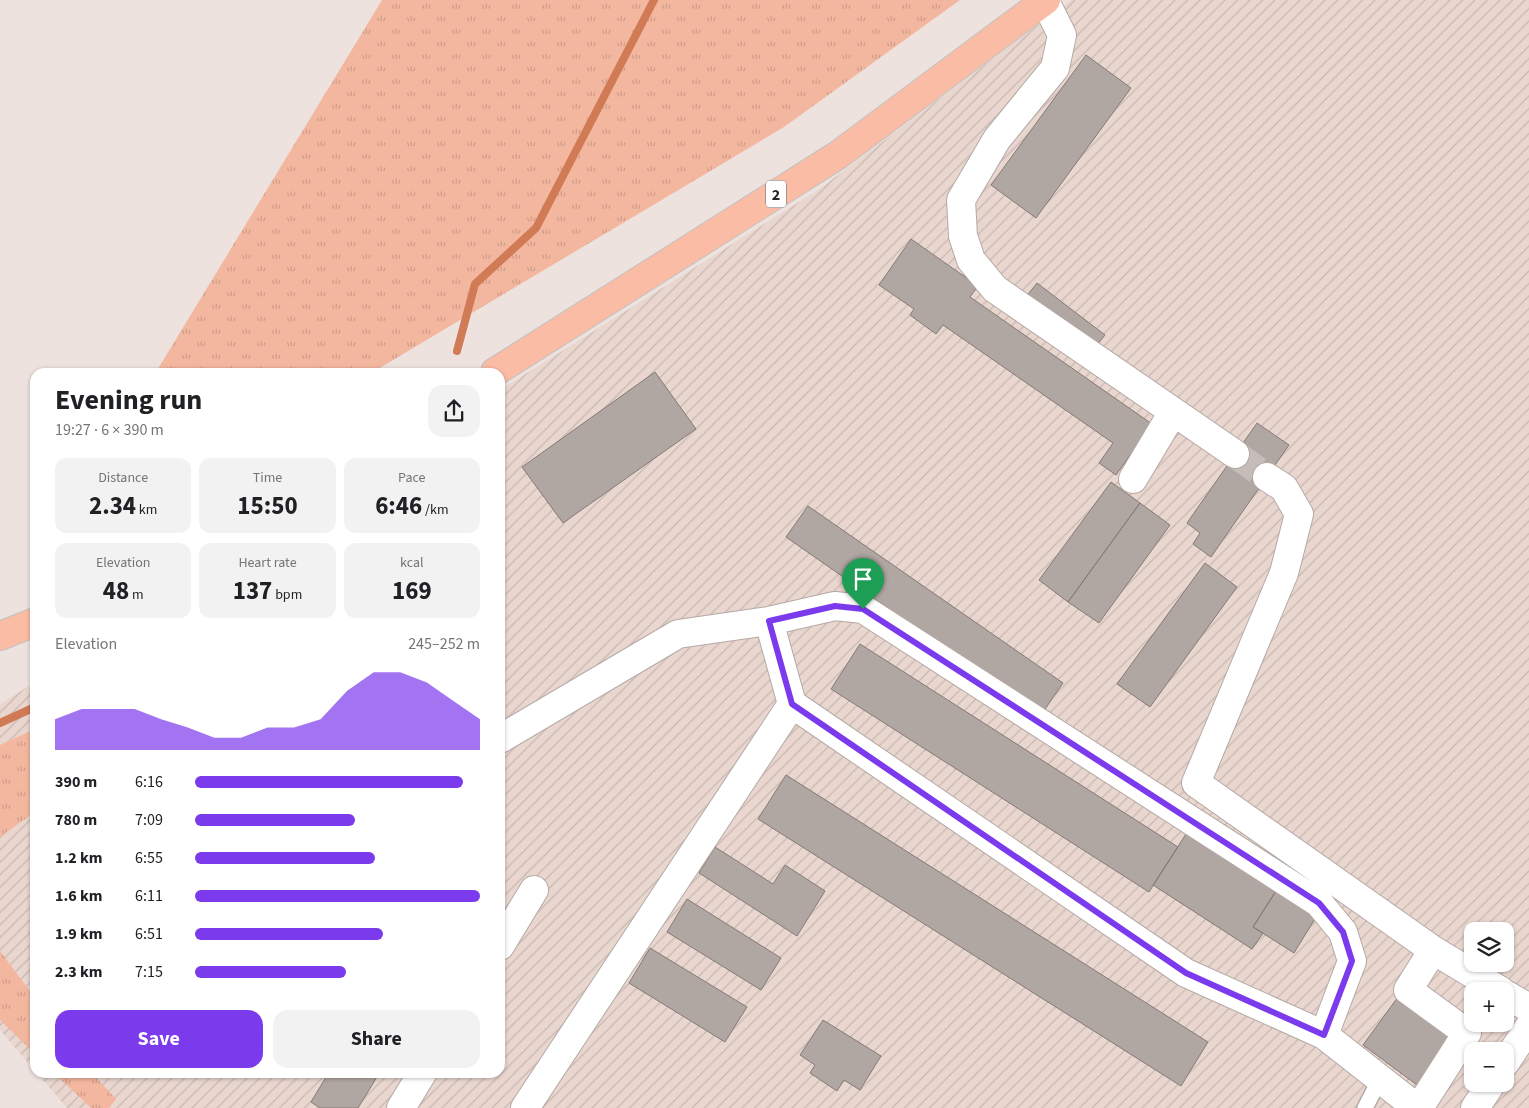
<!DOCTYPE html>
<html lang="en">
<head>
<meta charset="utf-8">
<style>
  body { margin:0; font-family:"Source Sans 3",sans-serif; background:#f2f2f2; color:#202124; height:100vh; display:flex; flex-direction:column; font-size:19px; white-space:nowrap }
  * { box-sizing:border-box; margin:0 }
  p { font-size:16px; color:#757577 }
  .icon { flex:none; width:28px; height:28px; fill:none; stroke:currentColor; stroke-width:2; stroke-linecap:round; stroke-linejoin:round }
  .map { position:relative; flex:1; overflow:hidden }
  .details { position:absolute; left:30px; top:368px; width:475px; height:710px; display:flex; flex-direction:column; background:#fff; border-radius:15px; box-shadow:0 1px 4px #0004 }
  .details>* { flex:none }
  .buttons { position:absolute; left:1464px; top:922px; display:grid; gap:10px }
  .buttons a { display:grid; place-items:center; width:50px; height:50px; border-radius:10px; background:#fff; box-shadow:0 1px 4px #0004; font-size:25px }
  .pin { position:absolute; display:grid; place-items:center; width:42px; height:42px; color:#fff; margin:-51px -21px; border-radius:50% 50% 50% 0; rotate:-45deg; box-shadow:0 0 5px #0007 }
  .pin .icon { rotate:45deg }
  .round { display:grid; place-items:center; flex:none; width:52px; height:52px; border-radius:15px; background:#f2f2f2 }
  .headline { display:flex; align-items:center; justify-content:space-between; height:85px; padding:0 25px }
  h1 { font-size:28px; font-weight:700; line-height:38px }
  .figures { display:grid; grid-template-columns:repeat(3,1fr); gap:8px; height:85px; padding:5px 25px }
  .figures div { display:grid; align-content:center; border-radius:12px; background:#f2f2f2; text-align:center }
  .figures b { font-size:25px; font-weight:700 }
  .figures small { font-size:14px; font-weight:400 }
  .figures p { font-size:14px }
  .chart { height:140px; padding:10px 25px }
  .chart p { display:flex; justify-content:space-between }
  .chart svg { width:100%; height:90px; margin-top:5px; fill:#7c3aed; opacity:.7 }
  .action { display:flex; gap:10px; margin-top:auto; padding:10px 25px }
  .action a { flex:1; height:58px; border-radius:15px; background:#7c3aed; color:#fff; font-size:20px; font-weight:700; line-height:58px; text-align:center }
  .action a+a { background:#f2f2f2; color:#202124 }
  ul { padding:0 25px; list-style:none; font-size:16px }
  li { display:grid; grid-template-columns:80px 60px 1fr; align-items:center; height:38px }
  li i { height:12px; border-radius:6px; background:#7c3aed }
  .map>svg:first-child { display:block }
  .industrial { fill:url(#industrial-furrows); fill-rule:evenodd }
  .grass { fill:url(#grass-tufts) }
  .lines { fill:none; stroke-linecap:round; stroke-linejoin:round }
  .stream { stroke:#d17a56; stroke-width:8 }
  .building { fill:#b0a6a2; stroke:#847a76 }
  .street-tunnel { stroke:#c6bcb9; stroke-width:28; stroke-dasharray:28 14; stroke-linecap:butt }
  .lane-casing { stroke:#b4a9a5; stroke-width:18 }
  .street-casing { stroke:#b4a9a5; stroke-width:30 }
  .primary-casing { stroke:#c3c2c1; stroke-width:30 }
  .lane { stroke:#fff; stroke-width:15 }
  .street { stroke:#fff; stroke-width:28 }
  .primary { stroke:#fabca4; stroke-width:28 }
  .route-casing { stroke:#fff; stroke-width:10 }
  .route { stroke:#7c3aed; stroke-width:6 }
  .labels { text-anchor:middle; stroke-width:5; stroke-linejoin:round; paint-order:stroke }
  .shield { fill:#fff; stroke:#686665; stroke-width:1 }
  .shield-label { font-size:16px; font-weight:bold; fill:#282423 }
</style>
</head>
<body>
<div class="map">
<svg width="1529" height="1108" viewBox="0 0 1529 1108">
  <defs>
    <pattern id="industrial-furrows" width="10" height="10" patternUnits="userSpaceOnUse" patternTransform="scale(1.25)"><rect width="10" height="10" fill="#e9d6cf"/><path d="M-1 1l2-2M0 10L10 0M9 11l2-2" fill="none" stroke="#c8b8b1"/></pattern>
    <pattern id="grass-tufts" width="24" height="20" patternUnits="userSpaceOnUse" patternTransform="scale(1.25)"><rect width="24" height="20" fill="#f3b79f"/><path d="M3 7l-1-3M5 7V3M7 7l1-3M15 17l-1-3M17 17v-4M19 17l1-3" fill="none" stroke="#d09d89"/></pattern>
  </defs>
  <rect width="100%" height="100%" fill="#ede2de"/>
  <path class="industrial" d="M1071 0H1529V1108H67L37 1073 500 1072V390L818 190ZM1472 931H1505V964H1472ZM1472 991H1505V1024H1472ZM1472 1051H1505V1084H1472Z
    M35 682V1071L0 1030V704Z"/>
  <path class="grass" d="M382 0H960L784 127 373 372H156Z
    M35 729V812L0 837V745Z
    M0 951 35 998V1054L0 1020Z
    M54 1073H92L116 1099 109 1108H91Z"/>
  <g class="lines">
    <path class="stream" d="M457 351 475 284 536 228 654 0
      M0 723 35 707"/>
  </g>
  <path class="building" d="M1086 55 1131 88 1036 218 991 185Z
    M911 239 978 286 970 297 1152 424 1116 475 1099 463 1113 443 943 325 936 334 910 315 914 309 879 285Z
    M1037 283 1105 335 1093 350 1025 298Z
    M655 372 696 429 563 523 522 467Z
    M1257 423 1289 445 1211 557 1193 544 1200 533 1187 523Z
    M1111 482 1140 503 1068 602 1039 580Z
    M1140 503 1170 525 1099 623 1068 602Z
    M808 506 1063 683 1041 715 786 537Z
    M1205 563 1237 587 1150 707 1117 684Z
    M860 644 1178 847 1149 892 831 689Z
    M786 775 1208 1042 1181 1086 758 819Z
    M1186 834 1276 891 1253 927 1263 933 1252 949 1153 885Z
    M715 847 773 884 785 865 825 891 797 936 699 873Z
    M1276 891 1316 917 1294 953 1253 927Z
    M687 899 781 958 761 990 667 932Z
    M650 948 747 1007 725 1042 629 983Z
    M1398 997 1453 1037 1417 1085 1363 1045Z
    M823 1020 881 1056 860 1090 844 1080 837 1091 810 1073 815 1065 800 1055Z
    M329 1072H380L358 1108H320L311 1102Z"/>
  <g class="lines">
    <path class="street-tunnel" d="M1235 454 1267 477"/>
    <defs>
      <path id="lane" d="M1365 1108 1380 1079"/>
      <path id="street" d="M1045 1 1062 35 1055 68 997 139 961 200 963 236 971 260 995 289 1235 454
        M1267 477 1284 488 1299 514 1284 573 1196 783 1433 950
        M1133 479 1173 412
        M792 704 1186 973 1324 1035
        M500 739 678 634 769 621 835 606 863 609 1319 903 1343 932 1352 961 1324 1035 1417 1108
        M500 946 534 890
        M1505 994 1529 1008
        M1505 1063 1529 1027
        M401 1108 423 1072
        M525 1108 792 704 769 621
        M1419 1108 1467 1033 1408 990 1433 950 1501 991
        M1475 1108 1491 1084"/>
      <path id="primary" d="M495 372 838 155 1046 0
        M0 636 35 622"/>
    </defs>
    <use href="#lane" class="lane-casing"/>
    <use href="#street" class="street-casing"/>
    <use href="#primary" class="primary-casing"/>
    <use href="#lane" class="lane"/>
    <use href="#street" class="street"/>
    <use href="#primary" class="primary"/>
  </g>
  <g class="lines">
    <defs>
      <path id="route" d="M835 606 863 609 1319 903 1343 932 1352 961 1324 1035 1186 973 792 704 769 621Z"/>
    </defs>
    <use href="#route" class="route-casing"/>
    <use href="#route" class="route"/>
  </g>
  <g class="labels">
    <rect class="shield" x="766" y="180.5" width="20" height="27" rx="4"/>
    <g class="shield-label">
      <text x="776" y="200">2</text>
    </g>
  </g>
</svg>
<div class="buttons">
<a><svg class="icon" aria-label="layers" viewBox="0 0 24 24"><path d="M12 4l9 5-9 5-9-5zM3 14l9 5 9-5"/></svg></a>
<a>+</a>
<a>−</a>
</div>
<div class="pin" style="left:863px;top:609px;background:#1e9e55"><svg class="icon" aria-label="arrive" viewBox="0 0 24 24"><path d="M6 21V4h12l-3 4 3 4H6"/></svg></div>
<section class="details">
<div class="headline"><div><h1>Evening run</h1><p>19:27 · 6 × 390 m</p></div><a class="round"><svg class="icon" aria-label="share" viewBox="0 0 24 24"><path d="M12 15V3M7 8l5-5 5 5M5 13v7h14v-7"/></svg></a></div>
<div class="figures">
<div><p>Distance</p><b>2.34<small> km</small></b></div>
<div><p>Time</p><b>15:50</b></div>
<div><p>Pace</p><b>6:46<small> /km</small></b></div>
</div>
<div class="figures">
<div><p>Elevation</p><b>48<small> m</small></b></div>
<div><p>Heart rate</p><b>137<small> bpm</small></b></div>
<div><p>kcal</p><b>169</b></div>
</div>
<div class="chart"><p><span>Elevation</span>245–252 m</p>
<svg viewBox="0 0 160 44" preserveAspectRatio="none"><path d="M0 44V29L10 24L20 24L30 24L40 29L50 33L60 38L70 38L80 33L90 33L100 29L110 15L120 6L130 6L140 11L150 20L160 29V44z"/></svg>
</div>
<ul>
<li><b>390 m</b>6:16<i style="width:94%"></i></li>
<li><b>780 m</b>7:09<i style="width:56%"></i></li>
<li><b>1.2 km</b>6:55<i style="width:63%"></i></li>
<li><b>1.6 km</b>6:11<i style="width:100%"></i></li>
<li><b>1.9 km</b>6:51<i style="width:66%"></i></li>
<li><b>2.3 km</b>7:15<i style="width:53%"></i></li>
</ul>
<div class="action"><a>Save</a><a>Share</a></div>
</section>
</div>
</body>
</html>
